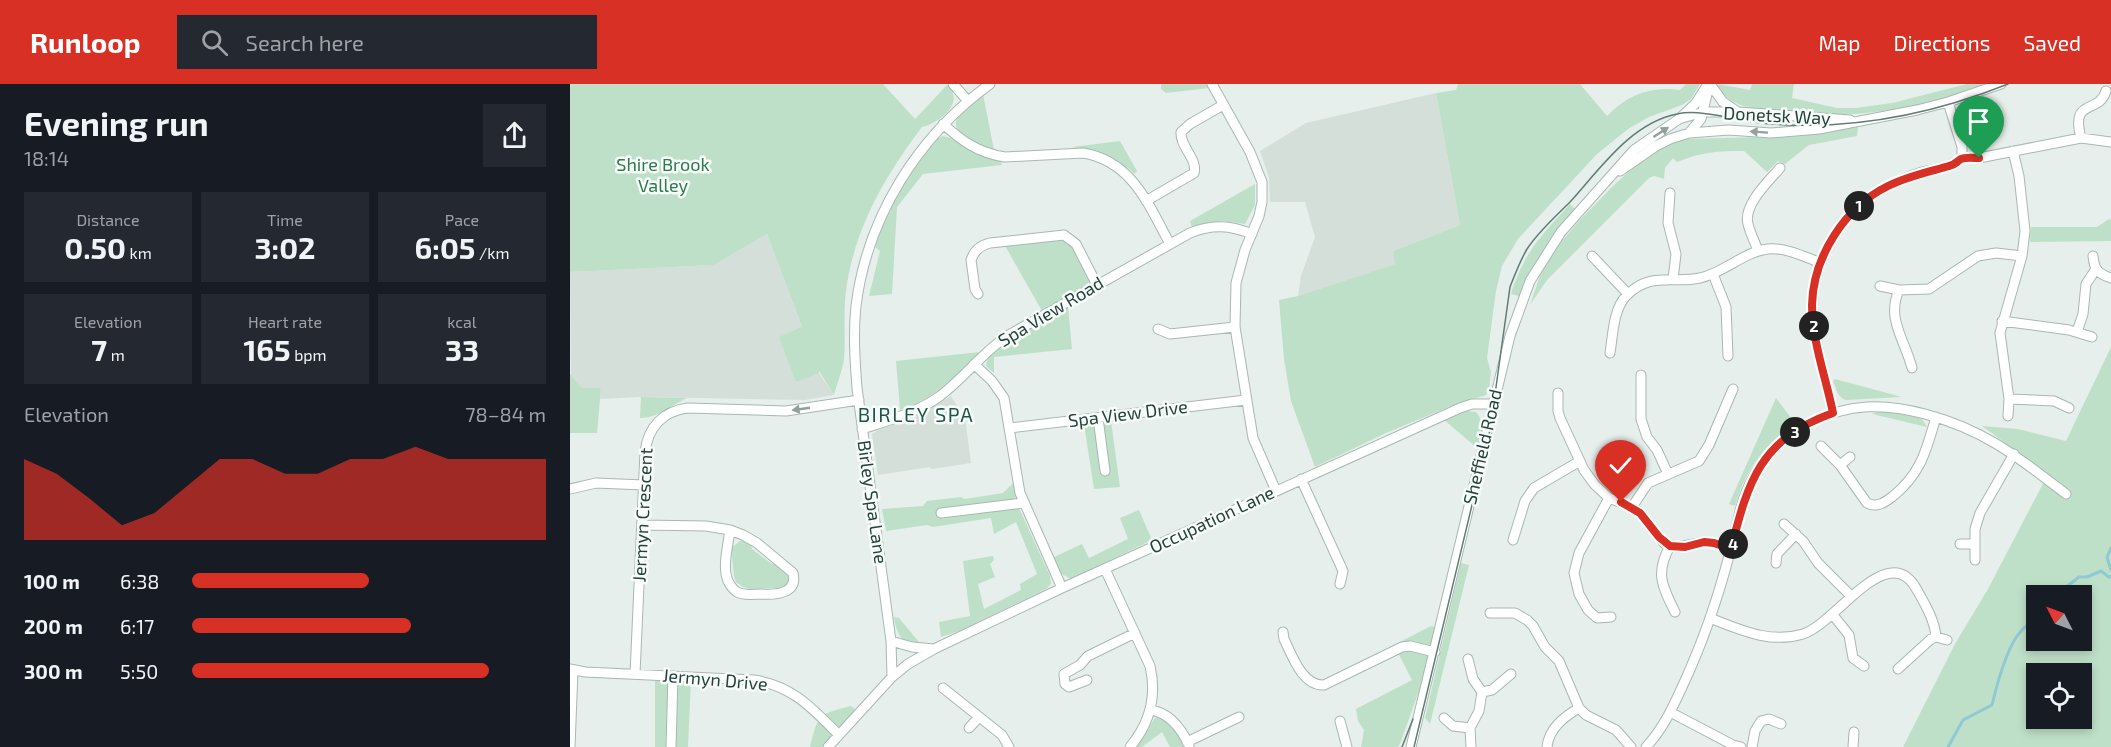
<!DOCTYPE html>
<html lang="en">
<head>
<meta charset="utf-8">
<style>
  body { margin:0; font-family:"Exo 2",sans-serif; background:#242831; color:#f1f3f6; height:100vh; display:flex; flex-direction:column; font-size:22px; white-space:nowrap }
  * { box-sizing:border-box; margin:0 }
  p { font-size:20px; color:#9ea1a6 }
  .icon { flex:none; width:33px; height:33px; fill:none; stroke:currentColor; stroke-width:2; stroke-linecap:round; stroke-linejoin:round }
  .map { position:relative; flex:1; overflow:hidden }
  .panel { display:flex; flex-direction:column; background:#171b24; width:570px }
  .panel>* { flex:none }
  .needle { width:39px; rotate:312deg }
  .controls { position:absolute; left:1456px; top:501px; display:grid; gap:12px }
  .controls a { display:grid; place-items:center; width:66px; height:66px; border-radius:0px; background:#171b24; box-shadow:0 3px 9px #0003; font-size:30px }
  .pin { position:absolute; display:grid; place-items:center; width:51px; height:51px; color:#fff; margin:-62px -26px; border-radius:50% 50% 50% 0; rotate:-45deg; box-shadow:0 0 6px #0007 }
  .pin .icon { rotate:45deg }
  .km { position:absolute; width:30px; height:30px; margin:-15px; border-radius:50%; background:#222; color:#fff; font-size:16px; line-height:30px; text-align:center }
  .round { display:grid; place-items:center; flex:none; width:63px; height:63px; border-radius:0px; background:#242831 }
  .overview { display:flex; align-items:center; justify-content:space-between; height:102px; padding:0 24px }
  h1 { font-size:33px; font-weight:700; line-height:45px }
  .stats { display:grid; grid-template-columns:repeat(3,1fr); gap:9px; height:102px; padding:6px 24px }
  .stats div { display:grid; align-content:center; border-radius:0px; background:#242831; text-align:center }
  .stats b { font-size:30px; font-weight:700 }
  .stats small { font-size:16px; font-weight:400 }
  .stats p { font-size:16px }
  .chart { height:168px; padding:12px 24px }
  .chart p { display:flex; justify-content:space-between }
  .chart svg { width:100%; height:108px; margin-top:6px; fill:#d93025; opacity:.7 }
  ul { padding:0 24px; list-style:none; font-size:20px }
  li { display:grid; grid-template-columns:96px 72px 1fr; align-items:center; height:45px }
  li i { height:15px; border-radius:8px; background:#d93025 }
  header { display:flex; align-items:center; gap:36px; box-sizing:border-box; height:84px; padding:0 30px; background:#d93025; color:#fff }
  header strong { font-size:28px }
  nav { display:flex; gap:33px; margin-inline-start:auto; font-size:21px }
  .search { width:420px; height:54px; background:#242831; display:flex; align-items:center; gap:15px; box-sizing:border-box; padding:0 21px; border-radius:0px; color:#9ea1a6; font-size:22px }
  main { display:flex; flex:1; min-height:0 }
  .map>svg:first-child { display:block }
  .built { fill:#d4dfda }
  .green { fill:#bfe0c8; fill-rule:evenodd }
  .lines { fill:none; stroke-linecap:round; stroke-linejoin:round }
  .stream { stroke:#8ec9d4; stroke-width:3 }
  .minor-casing { stroke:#a8b8b2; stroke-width:11 }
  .minor { stroke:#fff; stroke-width:9 }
  .tram { stroke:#5f7d75; stroke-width:1.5 }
  .oneway { fill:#92a09c }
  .route-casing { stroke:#fff; stroke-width:12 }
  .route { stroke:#d93025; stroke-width:8 }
  .labels { text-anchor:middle; stroke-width:5; stroke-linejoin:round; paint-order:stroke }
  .street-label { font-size:18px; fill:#24423a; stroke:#f7fbf9 }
  .park-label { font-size:18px; fill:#2d7a4b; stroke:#f7fbf9 }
  .neighbourhood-label { font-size:20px; letter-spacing:1.5px; fill:#1f5548; stroke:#f7fbf9 }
</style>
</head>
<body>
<header>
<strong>Runloop</strong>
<div class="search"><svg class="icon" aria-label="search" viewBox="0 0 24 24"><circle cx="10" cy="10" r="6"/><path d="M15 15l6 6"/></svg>Search here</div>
<nav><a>Map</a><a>Directions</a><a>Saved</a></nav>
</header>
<main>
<section class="panel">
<div class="overview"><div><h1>Evening run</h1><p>18:14</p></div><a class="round"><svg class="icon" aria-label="share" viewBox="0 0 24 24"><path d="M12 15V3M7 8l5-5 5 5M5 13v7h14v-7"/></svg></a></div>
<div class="stats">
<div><p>Distance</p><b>0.50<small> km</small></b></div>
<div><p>Time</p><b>3:02</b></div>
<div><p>Pace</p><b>6:05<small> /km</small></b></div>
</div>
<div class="stats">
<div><p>Elevation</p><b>7<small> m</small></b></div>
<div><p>Heart rate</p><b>165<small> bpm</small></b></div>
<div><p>kcal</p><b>33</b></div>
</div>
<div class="chart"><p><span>Elevation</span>78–84 m</p>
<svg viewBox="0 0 160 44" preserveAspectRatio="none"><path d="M0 44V11L10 17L20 27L30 38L40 33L50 22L60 11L70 11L80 17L90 17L100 11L110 11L120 6L130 11L140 11L150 11L160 11V44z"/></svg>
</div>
<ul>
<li><b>100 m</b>6:38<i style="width:50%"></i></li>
<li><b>200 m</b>6:17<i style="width:62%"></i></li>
<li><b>300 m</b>5:50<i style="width:84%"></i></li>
</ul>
</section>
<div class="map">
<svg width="1541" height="663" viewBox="0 0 1541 663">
  <rect width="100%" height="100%" fill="#e6efeb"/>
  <path class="built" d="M866 9 890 141 823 167 826 180 728 212 731 192 745 153 735 118H700L699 93 690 67 736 39Z
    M197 150 249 289 264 311 235 316 71 313 30 315 31 304H12L1 292 0 188 144 181Z
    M381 312 395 334 401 379 369 384 361 385 360 383 308 391 302 350 308 346 346 333Z"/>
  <path class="green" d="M0 0H313L345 35 377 1C396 18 370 39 352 43 315 92 284 145 276 207 273 230 276 253 274 276 272 287 267 300 264 311L249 287V289L226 298 209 253 232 243 197 150 144 181 0 188Z
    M591 0H637L639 4 596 9 591 5Z
    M888 0H1010L1037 32C1057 11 1081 2 1110 6L1116 0H1130L1121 15 1112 21 1079 33 1058 45 1027 70 948 155 932 182 926 207 917 274 921 288 919 306 916 311 881 322 816 349 745 383 721 317 714 275 709 216 728 212 825 180 823 167 890 141 866 9 886 6Z
    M1147 0 1180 6 1182 0H1224L1222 14 1267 24H1286L1322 19 1397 0H1414C1366 20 1309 31 1257 31 1242 30 1226 28 1211 27 1189 25 1157 25 1147 0Z
    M413 10 424 66C411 63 377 51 388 32 393 23 405 16 413 10Z
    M1288 43 1287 52 1239 61 1215 80 1208 77 1197 88 1174 67C1148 67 1131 68 1107 78L1103 74 1095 84 1094 95 1084 92 1079 94 977 196 960 221 972 186 986 164 1008 138 1045 100 1081 68 1112 55 1193 53Z
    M373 52 381 54 407 71 431 77 432 81 353 90 327 123 322 210 299 212 310 167 305 163C314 137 347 60 373 52Z
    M550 57 567 87 564 90 561 86 528 68 502 63Z
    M685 100V121L675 140 653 137 637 139 622 144 620 137Z
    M1000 120 1005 125C981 154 965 177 949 212L941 210C954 168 971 152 1000 120Z
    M1539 135 1541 136V157L1460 158 1461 143H1527Z
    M493 155 501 160 520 195 518 201 472 227 434 160Z
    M498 222 502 265 424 273V289L416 282 418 273 426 265Z
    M1541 263V663H1333L1385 560 1418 505 1478 390 1412 342 1448 345 1496 357ZM1467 512H1512V556H1467ZM1467 590H1512V634H1467Z
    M410 268C386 293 363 315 330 326L326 277Z
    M0 290 12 304H31L27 349H0Z
    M1265 295 1332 313 1276 316C1268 314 1266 305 1263 297Z
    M71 313 117 314C100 322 88 334 70 334Z
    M1206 314 1225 339C1194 363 1176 384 1165 422L1159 420Z
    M896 327 906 328C916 340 911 350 907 364L873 335Z
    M1309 327 1331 329 1352 335 1357 343 1302 330Z
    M541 337 550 403 524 405 514 340Z
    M443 399 446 411 445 415 480 492 481 500 476 505 392 546 371 553 369 538 400 532 393 477 423 472 424 476 420 480 425 493 408 500 414 525 451 506 450 500 467 490 446 438 424 450 421 434 363 443 357 441 316 447 312 425 353 422 357 417 391 413 395 415 433 409Z
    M569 426 582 456 501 495 490 489 482 474 512 460 519 474 558 455 550 434Z
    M176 456 181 460 182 465 202 480 206 479 217 490 219 496 216 502 208 506 205 504 180 505 173 503 166 498 164 492 161 464 170 457Z
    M891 479 899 481 860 640 855 634Z
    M324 533 329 534 349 558C330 561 327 549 324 533Z
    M861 542 865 543 851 601 830 660 828 663H791L794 646 788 637 786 625 842 596 824 561Z
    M85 595 121 596 118 663H85Z
    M281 622 286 626 252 663H240C248 630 249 630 281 622Z
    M588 633C602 637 608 651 615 663H600L592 648 572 663H567L584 635Z"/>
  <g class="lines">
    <path class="stream" d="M1541 464 1537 473 1541 486
      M1485 512 1509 493H1517L1531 487 1539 493 1541 492
      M1378 663 1393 636 1422 621C1427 600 1437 561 1452 546 1457 541 1462 537 1467 533"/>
    <defs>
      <path id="minor" d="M383 0 398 17
        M642 0 680 68 692 98V118L689 132 675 166 666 199 665 243 683 354 706 407
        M1140 0 1153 18 1168 28
        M1378 18 1392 63V74
        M1112 34 1134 28H1168L1280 36
        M373 40C392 57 408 69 435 73L513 69C562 77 578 120 600 160
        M1119 49 1131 35 1139 2
        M1511 54C1500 13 1529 31 1536 7
        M1050 87 1086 62 1100 55 1119 49 1159 46 1201 49 1249 45 1347 26 1378 18 1431 0
        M1100 109 1098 139 1106 170 1103 195
        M576 117 624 89C628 75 610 63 611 48L620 40 653 21
        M1188 167C1185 158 1180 149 1178 140 1173 121 1198 98 1210 84
        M1022 172 1058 210
        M1523 172C1524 185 1528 190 1541 194
        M1143 190 1156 223 1158 272
        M1310 202 1329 206 1359 205 1408 172 1426 169 1452 172
        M1329 206C1316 235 1335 256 1342 284
        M408 210 405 205 401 176C404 167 411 161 420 159L494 151 506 160 527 201
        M1432 237 1499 246 1522 253
        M588 245 600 250 665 243
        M1507 248 1513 230 1516 200 1526 185
        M1040 269C1043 251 1043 226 1056 212 1080 187 1102 200 1130 194 1154 189 1173 168 1198 165 1215 163 1235 173 1251 179
        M404 280 422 297 434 314 450 409 492 504
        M1071 291V335L1077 353 1087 366 1098 390
        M988 309V327L990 334 1014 386 1025 401 1039 414 1062 423 1070 429 1094 459 1108 463 1134 458 1144 459 1161 465
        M1439 315 1484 317 1499 324
        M1263 329C1256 298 1246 266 1243 234 1238 181 1271 125 1319 102 1329 97 1339 92 1349 89 1363 85 1381 85 1392 74H1409L1511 54 1541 58
        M1438 332 1439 315 1430 249 1452 172 1455 147 1449 92 1443 67
        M528 334 535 387
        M440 344 676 316
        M292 345C320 336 346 329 370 312 394 294 412 269 437 252L620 149C642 140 660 141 682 150
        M1251 362 1270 381 1297 419C1306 424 1314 419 1322 413 1351 390 1356 367 1366 333
        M1270 381 1280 373
        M731 395 773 487 770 500
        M0 405 26 399 74 401
        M1039 414 1009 469 1004 489 1009 510 1018 526 1027 534 1041 533
        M1062 423 1078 399 1129 377 1139 361 1163 305
        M371 429 453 419
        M1214 440 1233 457 1248 479 1281 512
        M72 441 136 442 160 446 173 451 187 459 223 489C228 510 205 511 191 510 183 510 174 512 167 508 164 506 160 501 158 497 152 483 158 462 160 446
        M943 456 955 417 964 404 1010 377
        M1390 460H1405
        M1100 462C1085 489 1092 502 1105 528
        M1405 476V445L1410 429 1444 370
        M1206 479 1207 470 1226 450
        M535 485 580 582C587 612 580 639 560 663
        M920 529H945L957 536 963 542 975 563 989 577 1009 624 1016 631 1046 646 1061 663
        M1263 531 1279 551 1283 574 1294 582
        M1140 534C1171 546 1200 560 1233 550 1267 539 1318 453 1347 506 1355 520 1365 537 1366 553
        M713 548 714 555C722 571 732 602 754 601L832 563 840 562 865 568
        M321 557 342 563 364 565
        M898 575 903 595 912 608 909 627 900 644 901 663
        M0 585 15 588 184 596C223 602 242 624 269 651
        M1328 585 1361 555 1366 553 1377 556
        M65 590 75 368C78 343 93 327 118 324L216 327 289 316
        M322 593 321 557 287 304C285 277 283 249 286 222 297 133 348 52 420 0
        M517 596 499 603 495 600 494 590 510 581 518 572 565 549
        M373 604 432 651 439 663
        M912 608 922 606 941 590
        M581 626C600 629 611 644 619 661
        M1100 628 1163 661 1171 663
        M874 634 883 642 900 644
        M770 637 777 663
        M399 644 409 633
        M617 658 669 633
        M0 663 3 586
        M101 663 103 592
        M258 663 322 593 338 580 364 565 492 504 890 324 902 320H923
        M841 663 940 252 960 197 991 148 1064 66 1109 35 1126 19 1138 0
        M977 663C979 644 994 633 1009 624
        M1076 663C1093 645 1103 623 1113 601 1133 558 1148 514 1160 468 1166 449 1168 429 1175 411 1187 379 1210 354 1240 339 1278 319 1315 319 1355 330 1415 346 1448 373 1496 410
        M1182 663 1185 647 1191 637 1199 635 1211 640
        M1283 663 1284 648"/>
    </defs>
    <use href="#minor" class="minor-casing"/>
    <use href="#minor" class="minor"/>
    <path class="tram" d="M1178 29 1219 33
      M832 663 843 635
      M844 663 920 346 940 203C945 190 950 177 957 165 968 148 985 133 1000 118 1030 85 1061 39 1107 30 1133 24 1174 39 1202 40 1283 46 1363 30 1438 0"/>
  </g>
  <defs><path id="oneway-solid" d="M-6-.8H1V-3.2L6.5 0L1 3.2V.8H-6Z" transform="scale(1.5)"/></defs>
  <g class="oneway">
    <use href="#oneway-solid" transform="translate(1091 48) rotate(-33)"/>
    <use href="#oneway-solid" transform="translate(1189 48) rotate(-176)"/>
    <use href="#oneway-solid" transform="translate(231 325) rotate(172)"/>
  </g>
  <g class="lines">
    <defs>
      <path id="route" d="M1051 418 1070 429 1089 453 1100 462 1115 463 1134 458 1144 459 1161 465C1178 397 1191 354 1263 329 1256 294 1242 257 1242 221 1243 173 1275 123 1318 102 1338 92 1358 88 1379 82 1385 81 1386 78 1391 75 1395 73 1404 74 1409 74"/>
    </defs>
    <use href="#route" class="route-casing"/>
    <use href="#route" class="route"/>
  </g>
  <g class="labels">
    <g class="street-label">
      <text transform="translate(1207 32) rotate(3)" y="6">Donetsk Way</text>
      <text transform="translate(481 228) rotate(-31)" y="6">Spa View Road</text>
      <text transform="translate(558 330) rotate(-7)" y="6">Spa View Drive</text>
      <text transform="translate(913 363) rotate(-77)" y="6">Sheffield Road</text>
      <text transform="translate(302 418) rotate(82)" y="6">Birley Spa Lane</text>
      <text transform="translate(73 431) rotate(-87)" y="6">Jermyn Crescent</text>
      <text transform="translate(642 436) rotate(-25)" y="6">Occupation Lane</text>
      <text transform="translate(145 596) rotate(5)" y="6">Jermyn Drive</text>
    </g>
    <g class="park-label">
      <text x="93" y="87">Shire Brook<tspan x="93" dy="21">Valley</tspan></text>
    </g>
    <g class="neighbourhood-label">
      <text x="346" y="338">BIRLEY SPA</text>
    </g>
  </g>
</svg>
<div class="controls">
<a><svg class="needle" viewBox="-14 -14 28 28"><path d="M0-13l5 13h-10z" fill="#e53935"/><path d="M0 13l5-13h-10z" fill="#9ea1a6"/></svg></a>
<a><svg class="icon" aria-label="locate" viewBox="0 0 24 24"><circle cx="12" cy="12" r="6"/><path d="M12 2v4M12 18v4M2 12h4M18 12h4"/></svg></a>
</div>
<div class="pin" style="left:1409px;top:74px;background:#1e9e55"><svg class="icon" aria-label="arrive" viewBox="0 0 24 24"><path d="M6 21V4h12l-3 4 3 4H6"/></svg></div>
<div class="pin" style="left:1051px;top:418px;background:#d93025"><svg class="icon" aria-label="check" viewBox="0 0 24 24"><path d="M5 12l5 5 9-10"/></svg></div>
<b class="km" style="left:1289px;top:122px">1</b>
<b class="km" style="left:1244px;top:242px">2</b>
<b class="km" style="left:1225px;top:348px">3</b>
<b class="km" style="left:1163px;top:460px">4</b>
</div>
</main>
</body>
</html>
